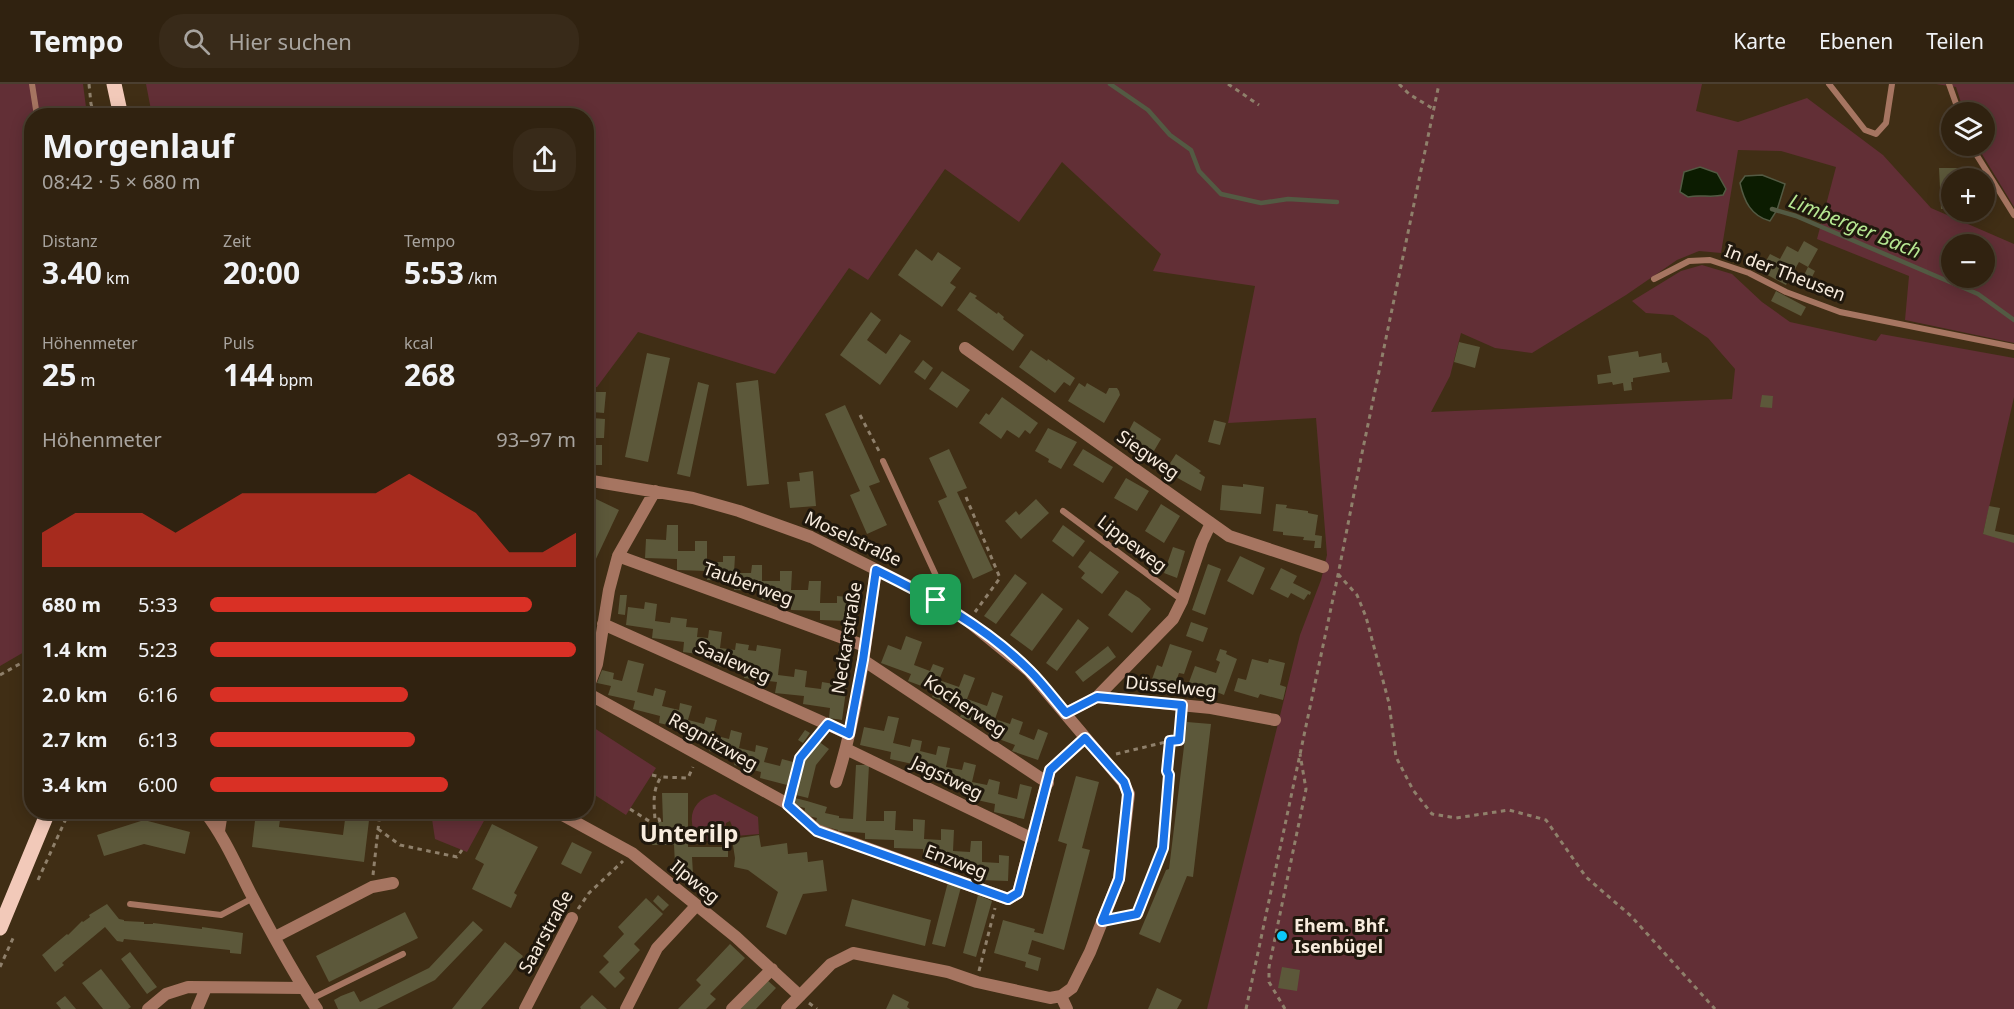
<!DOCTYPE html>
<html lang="de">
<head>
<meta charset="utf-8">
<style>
  body { margin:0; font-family:"Noto Sans",sans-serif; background:#382a19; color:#f1f3f6; height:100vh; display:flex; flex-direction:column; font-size:22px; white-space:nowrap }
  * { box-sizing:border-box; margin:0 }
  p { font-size:20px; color:#a8a49f }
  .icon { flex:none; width:33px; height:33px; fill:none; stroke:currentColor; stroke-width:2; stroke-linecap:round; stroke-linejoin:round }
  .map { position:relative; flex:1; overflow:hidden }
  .sheet { position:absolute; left:24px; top:24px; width:570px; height:711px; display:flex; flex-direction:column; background:#302210; border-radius:24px; box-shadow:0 3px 15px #0003,0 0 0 2px #4b3f30 }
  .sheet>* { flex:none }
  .tools { position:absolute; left:1941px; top:18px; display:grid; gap:12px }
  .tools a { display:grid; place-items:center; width:54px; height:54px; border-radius:50%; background:#302210; box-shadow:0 3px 15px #0003,0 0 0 2px #4b3f30; font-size:30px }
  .pin { position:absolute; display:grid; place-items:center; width:51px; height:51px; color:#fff; margin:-26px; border-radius:12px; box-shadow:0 3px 9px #0006 }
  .round { display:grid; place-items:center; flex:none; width:63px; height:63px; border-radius:24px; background:#382a19 }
  .summary { display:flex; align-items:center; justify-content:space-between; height:102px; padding:0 18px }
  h1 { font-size:33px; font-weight:700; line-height:45px }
  .metrics { display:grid; grid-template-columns:repeat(3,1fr); gap:9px; height:102px; padding:6px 18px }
  .metrics div { display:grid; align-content:center }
  .metrics b { font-size:30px; font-weight:700 }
  .metrics small { font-size:16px; font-weight:400 }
  .metrics p { font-size:16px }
  .chart { height:168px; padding:12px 18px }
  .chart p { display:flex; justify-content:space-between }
  .chart svg { width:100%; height:108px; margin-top:6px; fill:#d93025; opacity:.7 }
  ul { padding:0 18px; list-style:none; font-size:20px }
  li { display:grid; grid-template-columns:96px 72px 1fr; align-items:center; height:45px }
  li i { height:15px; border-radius:8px; background:#d93025 }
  header { display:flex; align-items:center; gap:36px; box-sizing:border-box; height:84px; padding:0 30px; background:#302210; border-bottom:2px solid #4b3f30 }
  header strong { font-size:28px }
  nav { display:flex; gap:33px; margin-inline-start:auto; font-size:21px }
  .search { width:420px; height:54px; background:#382a19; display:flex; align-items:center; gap:15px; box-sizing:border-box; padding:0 21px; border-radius:24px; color:#a8a49f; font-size:22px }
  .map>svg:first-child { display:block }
  .green { fill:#622f36; fill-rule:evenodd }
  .water { fill:#0c1c01; stroke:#535a43; stroke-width:1.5 }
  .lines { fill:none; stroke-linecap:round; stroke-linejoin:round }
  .stream { stroke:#535a43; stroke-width:4.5 }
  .building { fill:#5c583a }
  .path { stroke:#8f806b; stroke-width:3; stroke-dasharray:4.5 4.5; stroke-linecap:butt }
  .lane { stroke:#a67561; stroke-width:6 }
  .street { stroke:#a67561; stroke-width:12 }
  .primary { stroke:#f2c9b9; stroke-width:15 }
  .route-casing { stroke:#fff; stroke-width:12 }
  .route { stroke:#1a73e8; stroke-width:8 }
  .poi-dot { fill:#0bcafa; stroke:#20180d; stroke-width:2 }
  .labels { text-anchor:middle; stroke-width:6; stroke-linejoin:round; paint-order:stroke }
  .street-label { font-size:18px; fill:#f8ecde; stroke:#20180d }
  .poi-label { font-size:18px; font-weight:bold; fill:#f8ecde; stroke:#20180d; text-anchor:start }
  .water-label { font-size:20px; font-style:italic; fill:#b6e792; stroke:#20180d }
  .district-label { font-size:24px; font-weight:bold; fill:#f8ecde; stroke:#20180d }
</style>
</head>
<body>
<header>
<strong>Tempo</strong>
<div class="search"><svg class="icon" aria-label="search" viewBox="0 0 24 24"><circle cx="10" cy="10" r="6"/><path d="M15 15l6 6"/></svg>Hier suchen</div>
<nav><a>Karte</a><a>Ebenen</a><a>Teilen</a></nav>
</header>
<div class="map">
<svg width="2014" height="925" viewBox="0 0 2014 925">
  <rect width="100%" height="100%" fill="#402e15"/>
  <path class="green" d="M0 0H83L87 31 32 32 31 564 0 582Z
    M146 0H1702L1696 27 1738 38 1807 14 1883 71 1931 124 2014 160V259L1905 236 1909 192 1817 155 1836 83 1781 67 1738 66 1721 169 1699 167 1677 176 1626 211 1532 269 1495 264 1461 249 1450 292 1431 328 1732 315 1735 285 1708 254 1673 231 1646 229 1632 217 1681 187 1702 181 1732 190 1762 218 1790 238 1876 257 1881 250 2014 274V313L1983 450 2014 454V925H1207L1300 551 1321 496 1327 471 1316 334 1228 339 1255 202 1153 187 1161 170 1062 78 1019 138 945 85 868 196 849 184 775 290 638 248 597 303H587L586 32 152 31ZM1952 160H1984V194H1952Z
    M1936 0H2014V123L1977 62H1984V28H1964L1956 3Z
    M588 640 656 684 626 731 587 706Z
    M715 710 758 733 759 750 736 752 730 737 726 739 723 757H699C686 737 690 716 715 710Z
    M434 728H483L485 735 467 768 435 755 432 735Z"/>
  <path class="water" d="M1700 83 1717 89 1726 105 1723 111C1710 114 1700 110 1688 113L1680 108 1684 88Z
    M1762 91 1785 100 1777 126 1770 137C1751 132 1744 117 1740 99L1745 92Z"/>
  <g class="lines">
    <path class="stream" d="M1110 0 1148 26 1170 51 1191 66 1199 87 1221 110 1261 119 1288 115 1337 118
      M1772 125 1796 132 1978 210 2014 236"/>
  </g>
  <path class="building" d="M1952 43V63L1949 64 1944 46Z
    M1939 84H1959V94H1952V124L1941 125Z
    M1804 157 1818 165 1808 183 1799 178 1786 201 1760 187 1770 170 1780 175 1787 162 1798 168Z
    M916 165 932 177 938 168 961 184 950 199 956 203 942 223 898 191Z
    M1808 183 1815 187 1809 199 1802 195Z
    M1776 207 1806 223 1801 232 1771 217Z
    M970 208 977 212 975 214 997 230 998 228 1004 233 1003 235 1024 251 1013 267 957 226Z
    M871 228 881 236 867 256 886 270 900 250 911 257 880 301 840 271Z
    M1459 258 1480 263 1475 284 1454 278Z
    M1031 266 1047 277 1048 275 1075 294 1070 302 1064 298 1055 309 1019 283Z
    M1638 267 1639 273 1661 269 1662 279 1667 278 1670 288 1633 294V298H1631L1632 306 1624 307 1623 299 1613 301 1612 298 1598 300 1597 291 1611 289 1608 272Z
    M647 269 670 274 648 378 625 373Z
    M923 276 933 284 925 296 914 288Z
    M942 287 970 306 957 324 929 305Z
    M758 296 769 400 747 402 736 299Z
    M698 298 709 301 690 393 677 390Z
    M1079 299 1085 303 1087 299 1106 310 1109 304H1117L1119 307 1120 311 1104 339 1068 317Z
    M593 308H606L604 329 592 328Z
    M1762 311 1773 312 1772 324 1760 323Z
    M1002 313 1038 339 1030 350 1025 346 1019 354 1007 346 1001 355 979 339 986 329 989 331Z
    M845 321 880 398 869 402 887 441 867 450 850 411 860 407 825 330Z
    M592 334 605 335 604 354H591Z
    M1214 336 1226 339 1220 361 1208 358Z
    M1134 337 1161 355 1151 372 1143 367 1144 365 1124 356Z
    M1048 344 1077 358 1061 385 1048 378 1049 375 1035 367Z
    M591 361H602V381H591Z
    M949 365 967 404 957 408 993 486 973 495 938 417 947 413 929 374Z
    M1083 365 1113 383 1103 399 1073 381Z
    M1176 370 1201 387 1199 389 1205 393 1201 407 1165 387Z
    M813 387 816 422 790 424 787 398 800 397 799 389Z
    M1126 394 1149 407 1137 427 1114 414Z
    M1243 400 1264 403 1261 430 1220 426 1222 401 1243 403Z
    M596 415 619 426 586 496V436Z
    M1036 415 1049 429 1021 455 1005 437 1016 427 1019 431Z
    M1161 420 1180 432 1164 459 1145 447Z
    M1276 420 1287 421 1286 424 1308 427V429L1318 431 1315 451 1322 452 1321 464H1314L1315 457 1303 456 1304 453 1283 451V448L1273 447Z
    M1989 422 2000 424 1995 447 2014 451V459L1983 450Z
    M667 441H678V467H695V457H707V478H723V472H735L734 489H751L752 481H762V497H780V487H792L791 506H808L809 497H821L820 519H837V512L847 513V537L820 536V527L791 526V517L762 516V507L734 506V497L707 496V487L677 486V475L645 474 646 455 666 456Z
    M1063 441 1085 457 1073 473 1052 457Z
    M1173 463 1185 467 1177 494 1164 489Z
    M1090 467 1119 488 1102 510 1081 494 1085 489 1078 483Z
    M1240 472 1265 484 1253 511 1227 497Z
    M1208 480 1221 485 1205 531 1192 526Z
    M1281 484 1297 492 1293 499 1311 508 1310 511 1308 510 1304 516 1291 509 1288 514 1270 505Z
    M1015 490 1027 499 996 540 984 532Z
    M1126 506 1139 514 1151 525 1132 549 1108 531Z
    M1042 509 1063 525 1032 567 1010 551Z
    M620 511H627L625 531 618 530Z
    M645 518 657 520 655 537 670 539 671 533 687 535 686 543 698 544 697 553 708 554 709 546 722 548 720 564 735 566 736 559 749 561 748 566 756 567 757 561 781 565 778 591 794 593 795 585 807 587 805 603 821 605 822 598 834 600 840 557 852 562 842 636 829 634 830 624 803 620 804 612 775 609 777 598 744 594 745 586 718 582 719 573 683 568 684 558 652 554 653 545 626 541 628 523 644 525Z
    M1078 535 1089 544 1057 587 1046 579Z
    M1191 538 1208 544 1203 558 1186 552Z
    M906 552 922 558 914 581 930 587 933 580 944 584 939 596 959 603 964 590 975 594 967 615 987 622 992 608 1003 612 995 635 1010 640 1012 634 1023 638 1019 650 1034 656 1038 645 1048 649 1038 676 1012 667 1015 661 988 651 991 644 960 633 963 625 932 613 935 607 908 597 911 590 881 579 888 561 901 566Z
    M1170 560 1192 567 1184 590 1179 589 1173 606 1151 598 1157 581 1162 583Z
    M1108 562 1116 573 1083 598 1075 588Z
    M1220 565 1227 567 1226 570 1237 575 1224 611 1212 606 1211 609 1188 601 1195 582 1216 589 1220 578 1216 576Z
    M1252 575 1268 579 1269 575 1285 579 1280 601 1286 603 1283 616 1260 610 1258 614 1234 607 1238 594 1246 596Z
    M628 576 644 580 637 608 653 612 655 604 666 607 662 622 679 626 680 619 692 622 688 636 704 640 706 633 717 636 713 651 729 655 731 646 742 649 739 664 755 668 756 661 768 664 764 678 780 682 782 675 793 678 787 701 760 694 761 688 734 681 736 674 709 667 711 660 684 653 686 645 659 639 660 632 633 625 635 617 608 611 611 602 597 599 602 586 614 589 613 595 622 597Z
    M888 632 899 634 893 659 910 663 912 655 922 657 920 667 936 671 938 662 950 664 946 683 962 686 964 678 976 681 972 698 987 701 989 695 1000 698 998 710 1017 715 1020 700 1032 703 1024 735 994 728 995 720 968 714 970 705 942 699 944 693 916 686 917 681 890 675 891 668 860 661 864 643 884 647Z
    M1187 638 1211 640 1193 793 1187 792 1160 859 1139 850 1166 786 1169 785Z
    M805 646 810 649 803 659 798 656Z
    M818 657 829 665 816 681 808 714 796 711 804 676Z
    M856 681H869L866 737H884V727H896L895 746 913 747V735L925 736 924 755 941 756V745L954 746 953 767 970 768 971 757H982V778L999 779V771L1009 772 1008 797 980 796 981 787 953 785V777L923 776V765L894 764V756L865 755V749L838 747V746L815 740 817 734 804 731 805 724 793 721 795 714 807 717 827 723 825 729 839 732V734L853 735Z
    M1076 692 1099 698 1082 764 1090 766 1064 866 1032 856 1028 870 1041 874 1038 887 1025 883 1026 878 994 869 1003 836 1035 845 1034 848 1043 850 1067 760 1058 757Z
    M662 709H688V763H728V773H692L693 790 675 780 674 761H652L653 738H663Z
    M256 728H281L279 743 343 751 346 728H370L364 778 252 763Z
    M333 728H342L341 732 333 731Z
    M144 736 190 748 185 770 144 760 104 772 97 751Z
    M492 740 538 763 514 809 517 811 511 824 472 805 484 780 475 775Z
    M759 751 761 763 787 759 788 770 807 768 808 778 823 776 827 807 803 810 786 851 766 843 778 808 748 786 734 783 735 774 732 755Z
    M572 758 592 768 581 790 561 780Z
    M948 798 961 803 945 863 932 860Z
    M658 811 669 821 663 827 653 817Z
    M978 811 992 817 976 873 963 869Z
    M646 814 663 830 634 860 640 866 619 888 625 894 615 904 599 888 609 878 603 872 624 850 618 843Z
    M852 815 931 836 925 862 845 842Z
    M107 820 119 835 124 836V837L144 838V840H153V839L202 845V843L243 849 241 870 230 869V866L124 855 123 858 117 857 105 843 62 879 64 881 55 888 42 871 67 850 68 851 82 837 83 838 90 833 89 831Z
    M405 828 418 854 329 898 316 872Z
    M473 837 483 846 435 896 377 925H338L334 916 341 912 354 907 360 918 429 884Z
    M1280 845 1286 846 1284 858 1277 857Z
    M505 858 523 872 511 890 481 925H452Z
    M730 860 745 874 710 910 716 915 706 925H678L701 901 696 896Z
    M130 868 157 903 147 910 121 875Z
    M1282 883 1300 886 1297 907 1278 904Z
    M101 885 131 923 128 925H103L82 899Z
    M767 896 776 904 756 925H739Z
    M1157 904 1182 916 1177 925H1148Z
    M893 910 909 918 907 923 910 925H886Z
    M592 911 607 925H581L580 923Z
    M65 912 76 925H61L56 919Z"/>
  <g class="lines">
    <path class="path" d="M89 0 91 20 95 32
      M1228 0 1259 21
      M1399 0 1409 10 1435 26
      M860 331 880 369
      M966 413 1000 494 975 528
      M1338 490 1357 511 1366 533 1389 619 1396 673 1413 706 1432 730 1456 734 1509 726 1546 736 1586 793 1631 832 1715 925
      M0 591 32 573
      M1116 670 1170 657
      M652 691 661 693
      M791 707 800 674 819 650
      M630 725 649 737
      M660 738 659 735 655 736C654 719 652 707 661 693L688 694 693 683
      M378 745 400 761 457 773 462 766
      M373 791 380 728
      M38 796 69 728
      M578 825 589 809 623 777
      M1117 834 1137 830 1163 764 1169 691 1167 687 1170 657 1179 656 1181 635
      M0 883 14 852
      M979 887 995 824
      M809 919 817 925
      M1246 925 1338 491 1361 374 1439 0
      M1285 925 1269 898V883L1306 705 1300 670"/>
    <path class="lane" d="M32 0 37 32
      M1829 0 1865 46 1876 50 1886 39 1892 0
      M1949 0 1959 28
      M1971 62 2014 131
      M1654 195 1689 177 1710 176 1749 189 1786 208 1840 228 2014 263
      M883 377 938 496 937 516
      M1063 427 1182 516
      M130 820 221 831 253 814
      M311 915 403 870"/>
    <path class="street" d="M965 264 1229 452 1323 483
      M586 396 693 414 739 427 811 453 937 516 968 537 1029 587 1123 698 1129 710 1119 795 1090 868 1072 904 1061 912 1050 914 977 898 948 888 853 869 831 880 787 925
      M618 472 865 562
      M603 540 849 650
      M863 576 1048 699
      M586 609 597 580 609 506 618 472 655 407
      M587 609 786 719 817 746 1008 815 1018 809 1050 686 1085 654
      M1097 613 1211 624 1275 636
      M1066 629 1097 613 1173 535 1182 517 1202 458 1211 439
      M846 665 1033 755
      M836 698C858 630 866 557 876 486
      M205 728C225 754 237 783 252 812 272 850 293 889 317 925
      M557 728 632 769 736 853 800 912
      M219 747 222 728
      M275 853 372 803 393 799
      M1061 912 1067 925
      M148 925 166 910 188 903 303 904
      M197 925 206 904
      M525 925 572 834
      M626 925 657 864 696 822
      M732 925 772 885"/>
    <path class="primary" d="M114 0 121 32
      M0 844 48 728"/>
  </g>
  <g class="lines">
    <defs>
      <path id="route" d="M876 486C931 513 986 543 1030 587 1043 600 1054 615 1066 629L1097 613 1182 621 1179 656 1170 657 1167 687 1169 691 1163 764 1137 830 1102 837 1119 795 1128 710 1124 698 1085 654 1050 686 1018 809 1008 815 817 747 788 721 800 674 828 640 849 650 863 576Z"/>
    </defs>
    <use href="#route" class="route-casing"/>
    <use href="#route" class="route"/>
  </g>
  <circle class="poi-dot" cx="1282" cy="852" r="6"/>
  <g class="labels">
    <g class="street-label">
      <text transform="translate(1785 189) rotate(21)" y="6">In der Theusen</text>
      <text transform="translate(1148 371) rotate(35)" y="6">Siegweg</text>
      <text transform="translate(853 455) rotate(25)" y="6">Moselstraße</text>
      <text transform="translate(1132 460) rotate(37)" y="6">Lippeweg</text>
      <text transform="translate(748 500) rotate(20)" y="6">Tauberweg</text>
      <text transform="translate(847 554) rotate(-81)" y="6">Neckarstraße</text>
      <text transform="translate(733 578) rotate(24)" y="6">Saaleweg</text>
      <text transform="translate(1171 603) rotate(6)" y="6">Düsselweg</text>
      <text transform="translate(965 622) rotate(34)" y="6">Kocherweg</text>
      <text transform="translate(713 658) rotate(29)" y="6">Regnitzweg</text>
      <text transform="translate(947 694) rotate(26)" y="6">Jagstweg</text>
      <text transform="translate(956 778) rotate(21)" y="6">Enzweg</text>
      <text transform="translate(695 798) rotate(39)" y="6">Ilpweg</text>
      <text transform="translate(546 848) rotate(-61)" y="6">Saarstraße</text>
    </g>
    <g class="poi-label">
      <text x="1294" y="848">Ehem. Bhf.<tspan x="1294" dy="21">Isenbügel</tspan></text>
    </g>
    <g class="water-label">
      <text transform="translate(1855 142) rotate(22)" y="7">Limberger Bach</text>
    </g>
    <g class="district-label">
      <text x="689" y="758">Unterilp</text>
    </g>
  </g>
</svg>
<div class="tools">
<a><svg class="icon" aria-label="layers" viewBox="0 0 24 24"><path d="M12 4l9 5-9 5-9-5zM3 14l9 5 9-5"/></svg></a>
<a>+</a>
<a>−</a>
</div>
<div class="pin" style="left:936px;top:516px;background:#1e9e55"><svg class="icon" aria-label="arrive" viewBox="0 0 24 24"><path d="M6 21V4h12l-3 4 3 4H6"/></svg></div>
<section class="sheet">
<div class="summary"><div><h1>Morgenlauf</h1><p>08:42 · 5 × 680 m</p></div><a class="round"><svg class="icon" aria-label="share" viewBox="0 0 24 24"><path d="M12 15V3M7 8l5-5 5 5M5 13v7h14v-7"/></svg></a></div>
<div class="metrics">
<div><p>Distanz</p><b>3.40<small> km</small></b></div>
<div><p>Zeit</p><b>20:00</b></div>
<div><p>Tempo</p><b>5:53<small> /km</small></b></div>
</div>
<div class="metrics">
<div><p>Höhenmeter</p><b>25<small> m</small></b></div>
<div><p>Puls</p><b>144<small> bpm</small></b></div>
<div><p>kcal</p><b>268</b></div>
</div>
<div class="chart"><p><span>Höhenmeter</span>93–97 m</p>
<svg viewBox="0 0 160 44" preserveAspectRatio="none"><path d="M0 44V30L10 22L20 22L30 22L40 30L50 22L60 14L70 14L80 14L90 14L100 14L110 6L120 14L130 22L140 38L150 38L160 30V44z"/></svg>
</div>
<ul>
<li><b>680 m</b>5:33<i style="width:88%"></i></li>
<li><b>1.4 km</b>5:23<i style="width:100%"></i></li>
<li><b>2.0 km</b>6:16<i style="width:54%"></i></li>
<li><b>2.7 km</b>6:13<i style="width:56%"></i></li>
<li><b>3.4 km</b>6:00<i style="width:65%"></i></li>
</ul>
</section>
</div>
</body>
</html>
